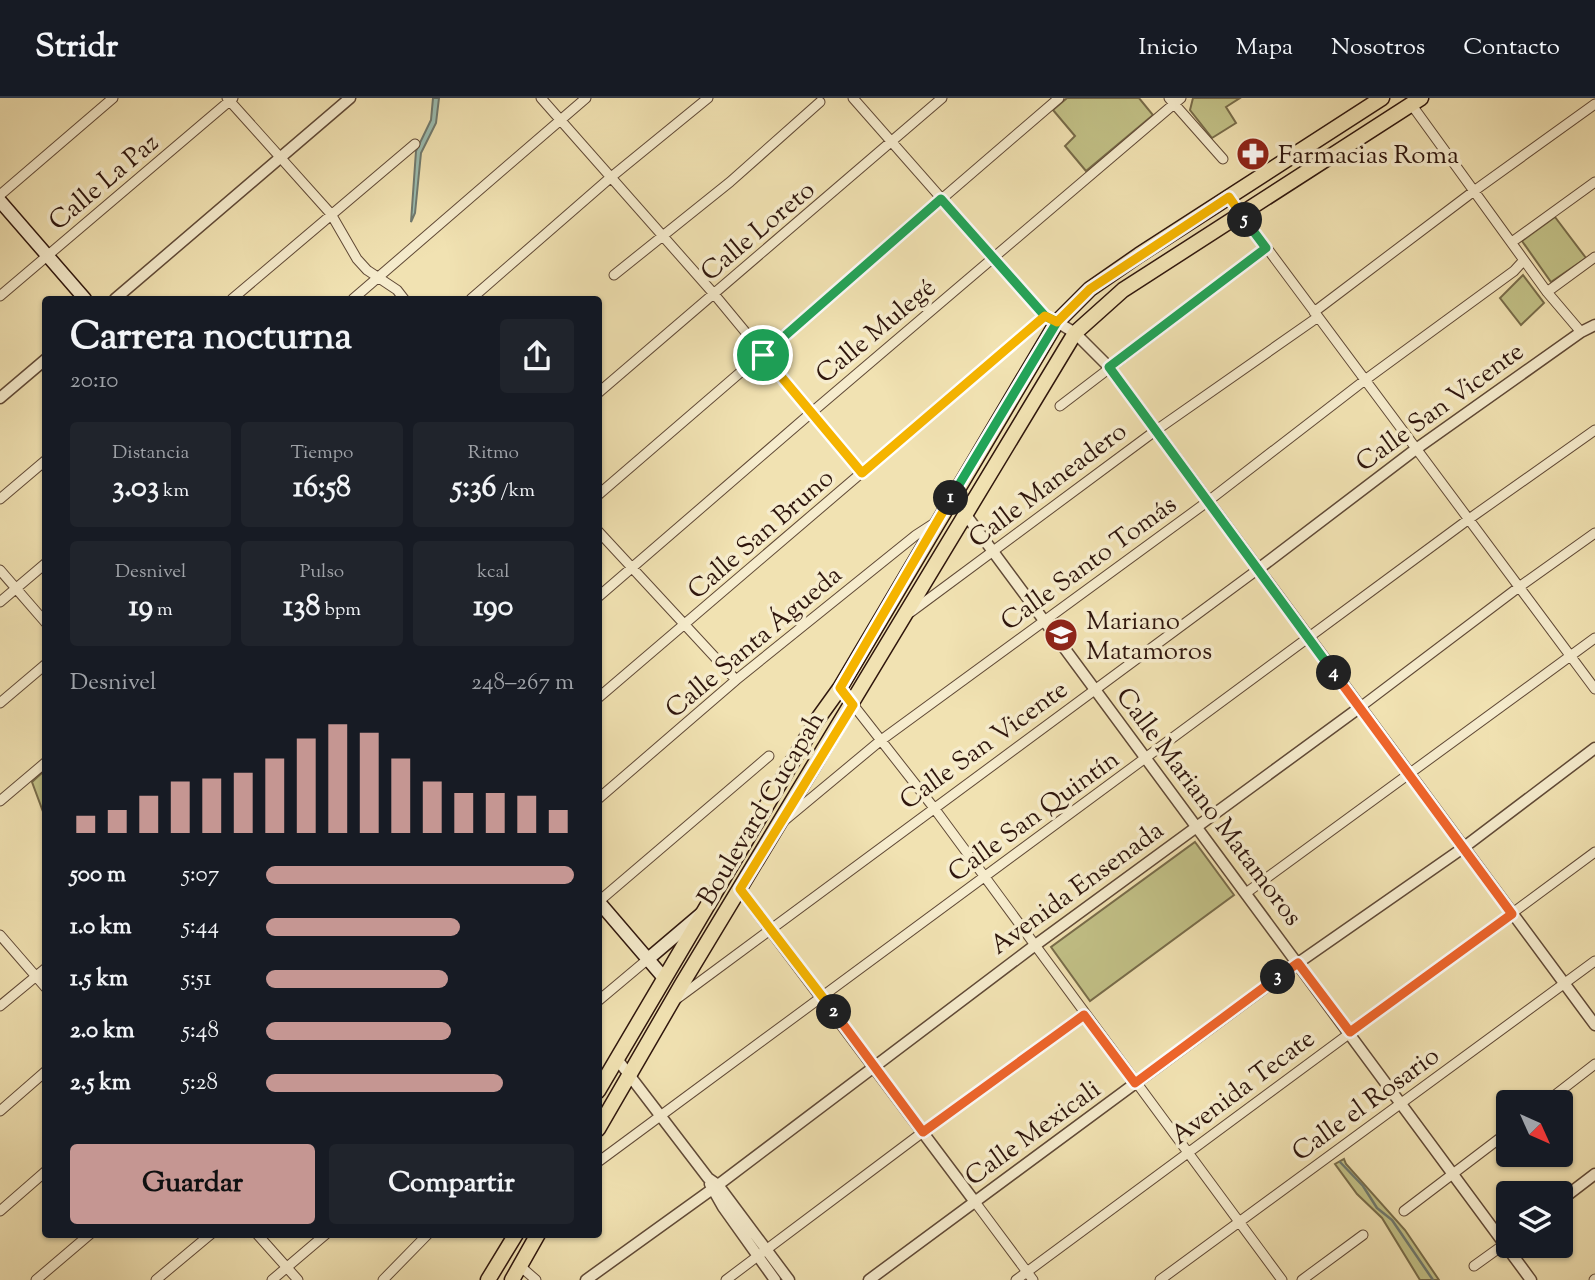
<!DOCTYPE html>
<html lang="es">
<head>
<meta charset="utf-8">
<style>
  body { margin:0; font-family:"Sorts Mill Goudy",serif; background:#20242c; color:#f1f3f6; height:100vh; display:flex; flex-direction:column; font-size:26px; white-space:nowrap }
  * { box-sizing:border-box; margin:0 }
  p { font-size:23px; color:#9ea1a6 }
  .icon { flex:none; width:38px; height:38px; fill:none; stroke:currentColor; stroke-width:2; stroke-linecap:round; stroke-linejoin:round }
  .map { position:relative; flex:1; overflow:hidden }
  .panel { position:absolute; left:42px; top:198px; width:560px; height:942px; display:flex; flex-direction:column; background:#171b24; border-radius:7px; box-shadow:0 2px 5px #0004 }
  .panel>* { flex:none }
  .needle { width:46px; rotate:135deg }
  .tools { position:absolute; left:1496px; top:992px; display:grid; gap:14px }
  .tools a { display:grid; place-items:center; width:77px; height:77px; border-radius:7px; background:#171b24; box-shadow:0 2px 5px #0004; font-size:35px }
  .pin { position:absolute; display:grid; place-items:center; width:60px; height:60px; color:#fff; margin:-30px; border:4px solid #fff; border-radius:50%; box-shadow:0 2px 7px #0007 }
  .km { position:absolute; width:35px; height:35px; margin:-18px; border-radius:50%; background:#222; color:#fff; font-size:19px; line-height:35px; text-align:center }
  .round { display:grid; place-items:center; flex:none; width:74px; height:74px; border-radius:7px; background:#20242c }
  .head { display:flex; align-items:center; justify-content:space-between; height:119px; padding:0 28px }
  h1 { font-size:38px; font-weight:800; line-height:52px }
  .stats { display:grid; grid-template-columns:repeat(3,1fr); gap:10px; height:119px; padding:7px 28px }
  .stats div { display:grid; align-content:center; border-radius:7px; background:#20242c; text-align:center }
  .stats b { font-size:30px; font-weight:800 }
  .stats small { font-size:19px; font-weight:400 }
  .stats p { font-size:19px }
  .chart { height:196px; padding:14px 28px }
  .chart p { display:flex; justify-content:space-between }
  .chart svg { width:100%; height:126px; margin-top:7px; stroke:#c59692; stroke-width:6 }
  .primary-button { display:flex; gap:14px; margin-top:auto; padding:14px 28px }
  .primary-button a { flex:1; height:80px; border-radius:7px; background:#c59692; color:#111; font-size:28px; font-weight:800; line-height:80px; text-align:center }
  .primary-button a+a { background:#20242c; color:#f1f3f6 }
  ul { padding:0 28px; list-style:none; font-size:23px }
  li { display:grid; grid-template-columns:112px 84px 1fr; align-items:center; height:52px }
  li i { height:18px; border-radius:9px; background:#c59692 }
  header { display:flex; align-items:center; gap:42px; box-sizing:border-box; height:98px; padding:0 35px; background:#171b24; border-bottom:2px solid #363941 }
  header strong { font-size:33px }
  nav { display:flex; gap:38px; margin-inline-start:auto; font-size:24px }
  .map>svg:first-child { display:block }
  .green { fill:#c2c187; stroke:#786c4a; stroke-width:2 }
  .water { fill:#9bbdb1; stroke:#707a6f; stroke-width:2 }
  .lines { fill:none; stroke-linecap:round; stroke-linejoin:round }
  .stream { stroke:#707a6f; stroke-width:2.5 }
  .minor-casing { stroke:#604936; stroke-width:11 }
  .tertiary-casing { stroke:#604936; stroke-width:13 }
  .secondary-casing { stroke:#2f160d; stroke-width:15 }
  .primary-casing { stroke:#2f160d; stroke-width:17 }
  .minor { stroke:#f6eccd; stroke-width:9 }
  .tertiary { stroke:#f6eccd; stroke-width:10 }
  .secondary { stroke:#f6eccd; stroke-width:12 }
  .primary { stroke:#f1e2b2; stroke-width:14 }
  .split-1-casing { stroke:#fff; stroke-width:14 }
  .split-2-casing { stroke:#fff; stroke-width:14 }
  .split-3-casing { stroke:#fff; stroke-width:14 }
  .split-4-casing { stroke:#fff; stroke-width:14 }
  .split-5-casing { stroke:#fff; stroke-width:14 }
  .split-6-casing { stroke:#fff; stroke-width:14 }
  .split-1 { stroke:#22a559; stroke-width:9 }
  .split-2 { stroke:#f5b400; stroke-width:9 }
  .split-3 { stroke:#f0652b; stroke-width:9 }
  .split-4 { stroke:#f0652b; stroke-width:9 }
  .split-5 { stroke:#22a559; stroke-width:9 }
  .split-6 { stroke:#f5b400; stroke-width:9 }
  .labels { text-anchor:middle; stroke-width:7; stroke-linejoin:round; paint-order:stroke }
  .poi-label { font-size:26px; fill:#2f160d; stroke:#f6eccd; text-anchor:start }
  .street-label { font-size:26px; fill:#2f160d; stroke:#f6eccd }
</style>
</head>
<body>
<header>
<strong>Stridr</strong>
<nav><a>Inicio</a><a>Mapa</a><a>Nosotros</a><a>Contacto</a></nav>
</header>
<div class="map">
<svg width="1595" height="1182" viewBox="0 0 1595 1182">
  <rect width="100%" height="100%" fill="#f1e2b2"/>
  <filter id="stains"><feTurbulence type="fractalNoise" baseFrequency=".00286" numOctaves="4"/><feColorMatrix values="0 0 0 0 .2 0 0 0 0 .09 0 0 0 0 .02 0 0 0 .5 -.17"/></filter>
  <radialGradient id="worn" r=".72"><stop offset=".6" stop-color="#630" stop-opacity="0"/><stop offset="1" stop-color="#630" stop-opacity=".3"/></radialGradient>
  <path class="green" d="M1067 0H1139L1153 17 1086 73 1065 48 1075 38 1053 12Z
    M1193 0H1240L1226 9 1236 25 1212 40 1190 12Z
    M1555 119 1586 160 1551 184 1522 143Z
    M1523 177 1544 205 1521 227 1500 200Z
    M45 672 46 719H45L32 684Z
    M1195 744 1234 797 1090 903 1051 849Z
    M1344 1061 1346 1066 1405 1132 1439 1182H1420L1382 1120 1357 1096 1335 1066Z"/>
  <path class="water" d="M433 0H439L436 25 421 55 415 115 411 124 416 53 431 22Z"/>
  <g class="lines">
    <path class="stream" d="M1340 1064 1363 1088 1377 1110 1392 1122 1433 1182"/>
    <defs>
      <path id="minor" d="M227 0 331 116 357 161 367 172 397 192 404 201
        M541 0 714 196 862 375
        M853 0 1045 218 1049 221
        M1169 0 1223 61
        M1411 6 1547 194 1581 234
        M0 97 113 0
        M1229 99 1595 591
        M1512 144 1595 84
        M614 177 730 84 820 4
        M1547 194 1595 159
        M0 198 233 0
        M232 201 415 46
        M353 201 586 0
        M471 201 610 80 708 0
        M1314 214 1474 93 1595 6
        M598 295 942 0
        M1060 308 1267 150
        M598 397 1059 0
        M0 401 46 362
        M598 433 736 582
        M0 472 46 525
        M598 499 811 315 1181 0
        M0 504 46 465
        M911 514 1155 333 1318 219
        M840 590 934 710 1282 1182
        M598 600 1045 218
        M0 605 46 566
        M1359 610 1519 489 1595 435
        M598 701 736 582 916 437 936 424
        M0 703 46 664
        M785 722 880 643 1207 404 1365 282 1514 173 1524 162
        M1246 795 1595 540
        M598 804 769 658
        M0 837 46 890
        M678 900 1257 472
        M598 903 648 861
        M0 908 46 870
        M1546 1004 1595 966
        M0 1013 46 973
        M598 1064 1469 421 1595 332
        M975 1104 1033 1182
        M0 1113 46 1073
        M1404 1113 1508 1034
        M257 1136 298 1182
        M520 1168 536 1182
        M1474 1168 1506 1145
        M36 1182 90 1136
        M156 1182 211 1136
        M272 1182 326 1136
        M383 1182 428 1136
        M726 1182 923 1034 1084 917
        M1016 1182 1595 754
        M1160 1182 1595 863
        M1302 1182 1363 1137
        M1594 1182 1595 1181"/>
      <path id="tertiary" d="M115 201 350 0
        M1057 224 1075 235 1109 269 1595 927
        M0 300 46 261
        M952 398 1531 1182
        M1257 472 1416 351 1581 234 1595 227
        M740 791 975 1104
        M617 961 708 1080 718 1087 789 1182
        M710 1086 723 1109 775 1182
        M1561 1102 1595 1076
        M586 1182 718 1087 1034 848 1359 610
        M869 1182 1298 865 1463 750 1595 650"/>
      <path id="secondary" d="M0 103 85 201
        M598 803 664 880
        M648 861 701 816"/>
      <path id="primary" d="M598 993 817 622 840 590 1057 224 1090 191 1139 157 1382 0
        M598 1031 682 886 1075 235 1123 192 1421 0
        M488 1182 516 1136
        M512 1182 538 1136"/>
    </defs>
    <use href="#minor" class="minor-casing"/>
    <use href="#tertiary" class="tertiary-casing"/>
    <use href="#secondary" class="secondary-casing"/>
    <use href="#primary" class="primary-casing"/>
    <use href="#minor" class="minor"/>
    <use href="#tertiary" class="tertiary"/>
    <use href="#secondary" class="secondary"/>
    <use href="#primary" class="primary"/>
  </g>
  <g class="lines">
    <defs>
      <path id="split-1" d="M763 257 941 101 1045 218 1057 224 951 400"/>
      <path id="split-2" d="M834 914 740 791 853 607 840 590 951 400"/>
      <path id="split-3" d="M834 914 923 1034 1084 917 1135 985 1278 879"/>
      <path id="split-4" d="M1278 879 1298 865 1350 934 1512 816 1334 575"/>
      <path id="split-5" d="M1245 122 1266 150 1109 269 1334 575"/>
      <path id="split-6" d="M763 257 862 375 1045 218 1057 224 1090 191 1229 99 1245 122"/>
    </defs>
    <use href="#split-1" class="split-1-casing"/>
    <use href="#split-2" class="split-2-casing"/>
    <use href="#split-3" class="split-3-casing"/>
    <use href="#split-4" class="split-4-casing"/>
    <use href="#split-5" class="split-5-casing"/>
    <use href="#split-6" class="split-6-casing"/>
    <use href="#split-1" class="split-1"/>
    <use href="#split-2" class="split-2"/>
    <use href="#split-3" class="split-3"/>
    <use href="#split-4" class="split-4"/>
    <use href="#split-5" class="split-5"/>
    <use href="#split-6" class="split-6"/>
  </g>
  <defs>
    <symbol id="pharmacy-disc" viewBox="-11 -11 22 22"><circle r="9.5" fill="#8f2418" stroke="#f6eccd"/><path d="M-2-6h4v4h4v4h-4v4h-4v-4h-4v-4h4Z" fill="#fff"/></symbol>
    <symbol id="school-disc" viewBox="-11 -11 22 22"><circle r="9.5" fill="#8f2418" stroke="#f6eccd"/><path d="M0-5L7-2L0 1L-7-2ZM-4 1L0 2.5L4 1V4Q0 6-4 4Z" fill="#fff"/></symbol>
  </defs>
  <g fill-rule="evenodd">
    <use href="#pharmacy-disc" x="1234" y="37" width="38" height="38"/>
    <use href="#school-disc" x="1042" y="518" width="38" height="38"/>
  </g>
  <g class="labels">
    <g class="poi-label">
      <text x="1278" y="65">Farmacias Roma</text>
      <text x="1086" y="531">Mariano<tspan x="1086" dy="30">Matamoros</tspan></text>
    </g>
    <g class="street-label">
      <text transform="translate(103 83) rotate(-40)" y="9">Calle La Paz</text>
      <text transform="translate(757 132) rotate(-40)" y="9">Calle Loreto</text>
      <text transform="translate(875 232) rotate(-40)" y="9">Calle Mulegé</text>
      <text transform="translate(1439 308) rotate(-36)" y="9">Calle San Vicente</text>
      <text transform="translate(1047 386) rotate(-37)" y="9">Calle Maneadero</text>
      <text transform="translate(760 435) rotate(-41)" y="9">Calle San Bruno</text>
      <text transform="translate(1088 464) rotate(-36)" y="9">Calle Santo Tomás</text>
      <text transform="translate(753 543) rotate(-40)" y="9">Calle Santa Águeda</text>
      <text transform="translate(983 646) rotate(-36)" y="9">Calle San Vicente</text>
      <text transform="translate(1210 708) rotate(53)" y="9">Calle Mariano Matamoros</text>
      <text transform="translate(760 710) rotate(-59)" y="9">Boulevard Cucapah</text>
      <text transform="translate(1033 717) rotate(-36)" y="9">Calle San Quintín</text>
      <text transform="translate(1076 789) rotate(-36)" y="9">Avenida Ensenada</text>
      <text transform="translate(1242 988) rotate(-37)" y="9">Avenida Tecate</text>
      <text transform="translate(1365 1005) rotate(-36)" y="9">Calle el Rosario</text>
      <text transform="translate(1032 1034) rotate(-36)" y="9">Calle Mexicali</text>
    </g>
  </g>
  <rect width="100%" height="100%" filter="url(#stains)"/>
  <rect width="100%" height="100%" fill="url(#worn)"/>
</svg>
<div class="tools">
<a><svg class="needle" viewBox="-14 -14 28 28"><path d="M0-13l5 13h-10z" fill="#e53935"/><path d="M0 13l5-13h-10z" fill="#9ea1a6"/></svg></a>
<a><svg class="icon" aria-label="layers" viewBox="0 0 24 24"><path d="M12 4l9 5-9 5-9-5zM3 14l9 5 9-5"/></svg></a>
</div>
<div class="pin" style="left:763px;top:257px;background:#1e9e55"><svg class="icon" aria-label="arrive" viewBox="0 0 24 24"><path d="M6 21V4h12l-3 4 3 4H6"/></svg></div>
<b class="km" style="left:951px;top:400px">1</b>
<b class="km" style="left:834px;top:914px">2</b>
<b class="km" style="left:1278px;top:879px">3</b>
<b class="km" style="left:1334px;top:575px">4</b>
<b class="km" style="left:1245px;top:122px">5</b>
<section class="panel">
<div class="head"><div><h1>Carrera nocturna</h1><p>20:10</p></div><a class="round"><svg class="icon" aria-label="share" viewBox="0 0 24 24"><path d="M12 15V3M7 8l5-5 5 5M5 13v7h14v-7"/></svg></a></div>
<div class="stats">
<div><p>Distancia</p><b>3.03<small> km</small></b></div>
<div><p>Tiempo</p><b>16:58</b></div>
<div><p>Ritmo</p><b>5:36<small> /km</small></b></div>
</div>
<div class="stats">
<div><p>Desnivel</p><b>19<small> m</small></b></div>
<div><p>Pulso</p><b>138<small> bpm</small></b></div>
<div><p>kcal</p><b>190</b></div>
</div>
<div class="chart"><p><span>Desnivel</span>248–267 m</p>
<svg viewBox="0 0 160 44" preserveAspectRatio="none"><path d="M5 44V38M15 44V36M25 44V31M35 44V26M45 44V25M55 44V23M65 44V18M75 44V11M85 44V6M95 44V9M105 44V18M115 44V26M125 44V30M135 44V30M145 44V31M155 44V36"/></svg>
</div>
<ul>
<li><b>500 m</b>5:07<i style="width:100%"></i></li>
<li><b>1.0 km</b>5:44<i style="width:63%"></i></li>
<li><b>1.5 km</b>5:51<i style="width:59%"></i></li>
<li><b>2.0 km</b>5:48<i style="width:60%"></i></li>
<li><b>2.5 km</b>5:28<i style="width:77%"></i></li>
</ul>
<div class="primary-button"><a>Guardar</a><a>Compartir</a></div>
</section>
</div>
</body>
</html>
